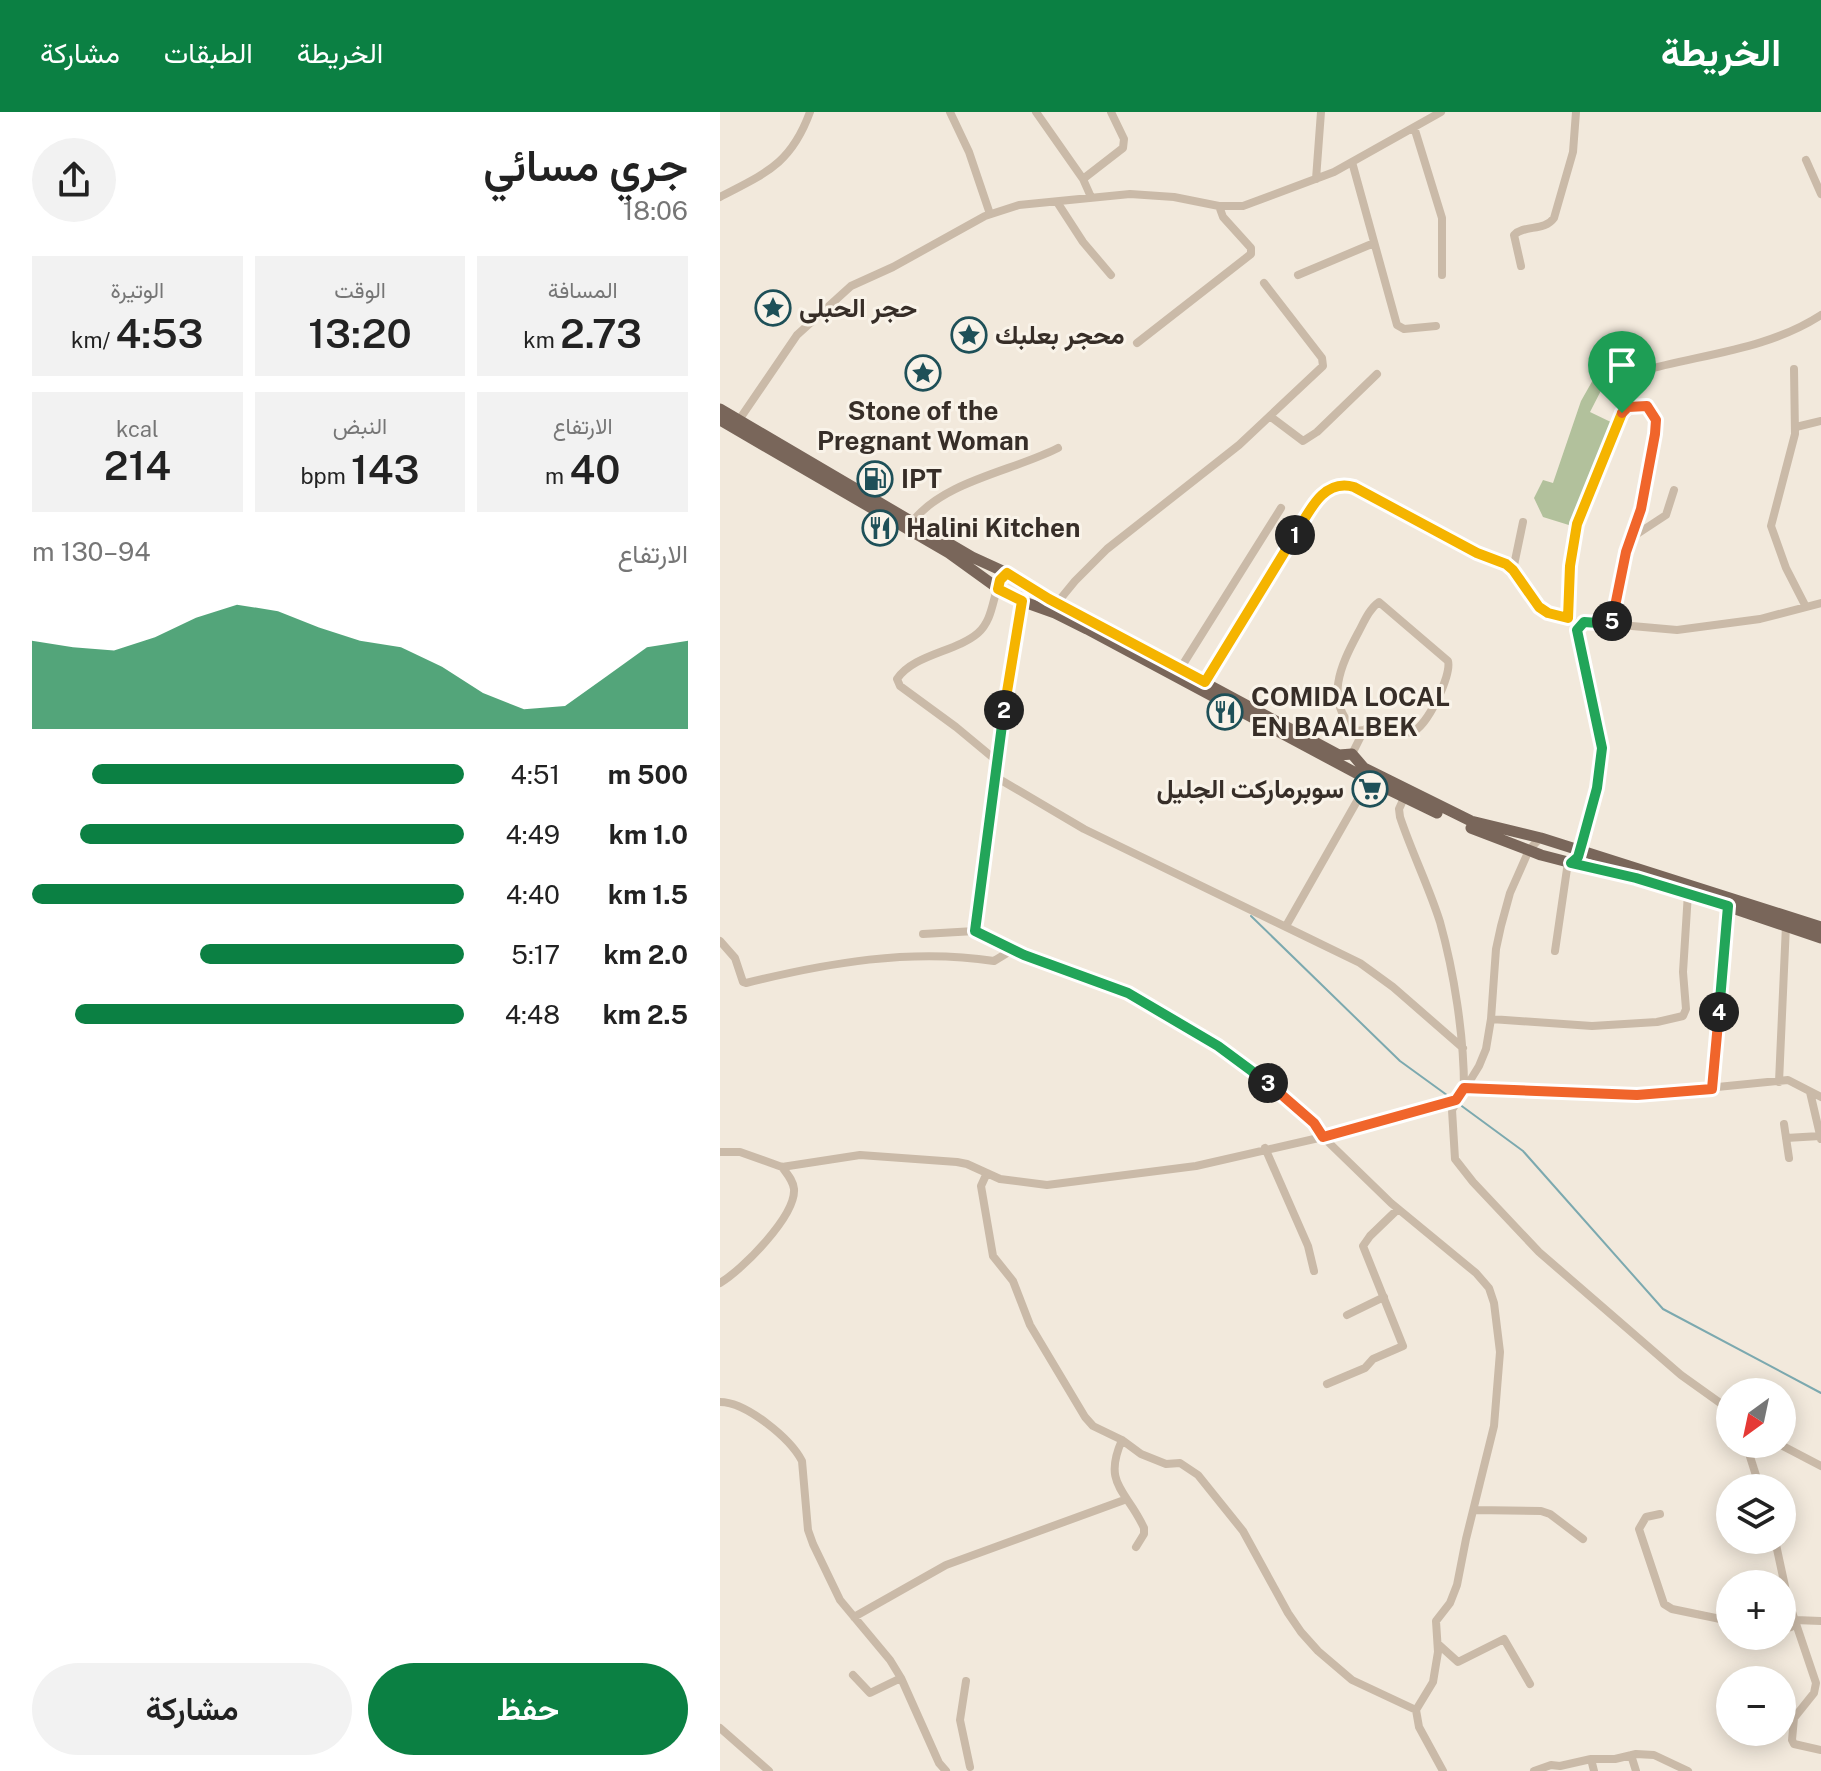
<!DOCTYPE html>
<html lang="ar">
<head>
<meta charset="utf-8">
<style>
  body { margin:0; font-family:"Public Sans",Vazirmatn,sans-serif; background:#f2f2f2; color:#222; direction:rtl; height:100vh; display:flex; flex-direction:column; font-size:30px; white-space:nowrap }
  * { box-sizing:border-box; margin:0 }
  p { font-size:26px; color:#767676 }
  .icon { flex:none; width:44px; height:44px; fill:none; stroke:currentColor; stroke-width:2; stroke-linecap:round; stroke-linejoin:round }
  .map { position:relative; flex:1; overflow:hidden; direction:ltr }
  .drawer { display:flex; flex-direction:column; background:#fff; width:720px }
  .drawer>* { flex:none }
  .needle { width:52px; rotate:213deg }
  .tools { position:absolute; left:996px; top:1266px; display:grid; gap:16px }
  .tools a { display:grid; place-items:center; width:80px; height:80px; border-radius:50%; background:#fff; box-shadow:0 4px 20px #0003; font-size:40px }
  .pin { position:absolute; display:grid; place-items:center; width:68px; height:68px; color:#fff; margin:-82px -34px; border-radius:50% 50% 50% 0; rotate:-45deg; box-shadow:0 0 8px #0007 }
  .pin .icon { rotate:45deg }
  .km { position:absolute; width:40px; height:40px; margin:-20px; border-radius:50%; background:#222; color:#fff; font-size:22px; line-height:40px; text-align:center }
  .round { display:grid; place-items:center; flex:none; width:84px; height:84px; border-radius:42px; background:#f2f2f2 }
  .head { display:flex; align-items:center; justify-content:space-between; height:136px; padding:0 32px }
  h1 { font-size:44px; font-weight:600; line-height:60px }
  .stats { display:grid; grid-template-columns:repeat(3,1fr); gap:12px; height:136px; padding:8px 32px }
  .stats div { display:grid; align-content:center; border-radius:0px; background:#f2f2f2; text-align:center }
  .stats b { font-size:40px; font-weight:600 }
  .stats small { font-size:22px; font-weight:400 }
  .stats p { font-size:22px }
  .chart { height:224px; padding:16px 32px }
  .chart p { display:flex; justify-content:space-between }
  .chart svg { width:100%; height:144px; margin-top:8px; fill:#0b8043; opacity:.7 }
  .cta { display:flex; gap:16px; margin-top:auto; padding:16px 32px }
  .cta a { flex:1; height:92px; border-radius:48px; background:#0b8043; color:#fff; font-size:32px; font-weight:600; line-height:92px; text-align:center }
  .cta a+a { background:#f2f2f2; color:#222 }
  ul { padding:0 32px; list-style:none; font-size:26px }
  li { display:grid; grid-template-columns:128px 96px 1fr; align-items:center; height:60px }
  li i { height:20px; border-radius:10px; background:#0b8043 }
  header { display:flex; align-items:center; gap:48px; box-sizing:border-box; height:112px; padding:0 40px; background:#0b8043; color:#fff }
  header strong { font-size:38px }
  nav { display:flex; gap:44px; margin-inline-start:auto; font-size:28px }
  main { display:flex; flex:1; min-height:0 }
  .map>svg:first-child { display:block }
  .green { fill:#b2c19c }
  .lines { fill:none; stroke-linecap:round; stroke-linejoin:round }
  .stream { stroke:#7ca9af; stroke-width:2 }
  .minor { stroke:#cabaa8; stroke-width:8 }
  .major { stroke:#79665a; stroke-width:11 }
  .split-1-casing { stroke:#fff; stroke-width:16 }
  .split-2-casing { stroke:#fff; stroke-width:16 }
  .split-3-casing { stroke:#fff; stroke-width:16 }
  .split-4-casing { stroke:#fff; stroke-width:16 }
  .split-5-casing { stroke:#fff; stroke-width:16 }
  .split-6-casing { stroke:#fff; stroke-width:16 }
  .split-1 { stroke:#f5b400; stroke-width:10 }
  .split-2 { stroke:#f5b400; stroke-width:10 }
  .split-3 { stroke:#22a559; stroke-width:10 }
  .split-4 { stroke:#f0652b; stroke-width:10 }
  .split-5 { stroke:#22a559; stroke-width:10 }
  .split-6 { stroke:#f0652b; stroke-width:10 }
  .labels { text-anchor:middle; stroke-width:6; stroke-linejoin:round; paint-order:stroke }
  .poi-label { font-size:26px; font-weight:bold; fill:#372e28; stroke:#f9f3e9; text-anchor:start }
</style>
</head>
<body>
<header>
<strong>الخريطة</strong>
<nav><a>الخريطة</a><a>الطبقات</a><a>مشاركة</a></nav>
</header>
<main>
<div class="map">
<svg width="1101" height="1659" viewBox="0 0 1101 1659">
  <rect width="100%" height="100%" fill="#f2e9dc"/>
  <path class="green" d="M878 259 889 263 870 300 897 313 852 414 823 405 814 386 823 368 833 371 861 289Z"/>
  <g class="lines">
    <path class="stream" d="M531 804 680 949 731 986
      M739 992 803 1039 943 1197 1101 1281"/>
    <path class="minor" d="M230 0 249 40 270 102
      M316 0 363 67 371 85
      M694 15 722 106V163
      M1086 48 1101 82
      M632 50 677 213 684 217 716 214
      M363 67 403 36 404 27 391 0
      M596 67 601 0
      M0 85C46 61 71 52 90 0
      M337 90 363 130 391 163
      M801 154 794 123C805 112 824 120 834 106L853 40 856 0
      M578 163 654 131
      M417 231 531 142V136L503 105 499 94
      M1074 257 1075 322 1051 414 1066 456 1086 495
      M551 305 583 329 597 320 657 262
      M19 308 77 223 131 174 173 155 265 104 299 93 410 82 454 85 499 94H523L614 60 721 0
      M1076 315 1101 309
      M193 409C224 369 293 359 338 336
      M911 426 946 403 954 378
      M793 458 803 410
      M337 491 355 469 387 437 519 333 603 254 602 246 544 171
      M848 506 850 454 857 412 922 259C982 242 1047 238 1101 203
      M892 512 906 440 921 397 935 322 936 308 927 294 908 295 904 299
      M460 557 561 396
      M485 570 592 397C606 377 617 368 641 378L757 441 786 452 793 458 811 487 823 499 860 512
      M632 642 644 618 657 609C667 611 682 623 692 620 707 615 732 563 728 549L659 490C649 497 644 510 638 521 621 553 603 589 636 619L644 618
      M277 649 236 615 180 574 177 567C194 542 236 540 258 521 277 504 271 474 287 461
      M274 664 364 717 640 851 673 875 743 936
      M684 686 679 697 680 705C692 741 709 775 720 810 734 860 744 924 744 976L917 983 1068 968 1101 985
      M820 726 809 738 790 781 781 814 776 837 771 907 766 937 759 954 732 998 735 1047 753 1070 819 1140 961 1263 1010 1298
      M851 751 858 745 860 738C869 705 882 670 882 635 882 599 866 562 858 527L857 518 860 512 867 510 957 518 1040 507 1101 491
      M566 814 649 668
      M255 819 281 615 306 472
      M203 822 255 819 304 843 408 881 463 911 498 934 570 989 594 1011 603 1025 671 1091 756 1161 769 1176 774 1191 780 1240 774 1314 746 1427 737 1473 730 1491 716 1509 718 1540 713 1570 696 1598
      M0 829 15 846 23 870 26 871C107 851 191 836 274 849L292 838
      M835 839 848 750
      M771 907 872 914 937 910 963 904 966 897 963 860 968 781
      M1059 970 1066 813
      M992 977 1008 794
      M1090 980 1101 1027
      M1064 1012 1069 1046
      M1066 1026 1100 1024
      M545 1036 588 1134 594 1159
      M0 1040H20L62 1055 140 1043 237 1050 247 1052 280 1067 327 1073 476 1054 603 1025 736 988
      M266 1063 261 1074 273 1144 293 1169 310 1213 365 1305 373 1314 402 1328 421 1342 446 1352 460 1351 478 1363 523 1419 568 1501 581 1520 598 1539 632 1568 696 1598 699 1615 723 1659
      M0 1171C22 1158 76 1104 74 1077 73 1068 67 1062 62 1055
      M627 1203 664 1185
      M607 1272 645 1256 653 1247 683 1234 643 1134 650 1124 678 1097
      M0 1290C26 1290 70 1326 82 1349L88 1418 93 1432 120 1488 170 1548 181 1566 219 1651 226 1659
      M402 1328C382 1373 407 1378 424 1416V1422L416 1435
      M1026 1332 1040 1376
      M1059 1332 1101 1354
      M754 1398 821 1399 830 1402 863 1427
      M940 1402 926 1405 919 1417 944 1492 952 1497 1010 1509
      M1055 1428 1068 1488 1096 1571 1094 1581 1074 1606 1072 1628 1074 1632 1101 1638
      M134 1505 226 1453 407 1387
      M1075 1508 1101 1509
      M1062 1517 1071 1515 1075 1508
      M718 1532 738 1550 784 1527 810 1572
      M133 1563 150 1581 181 1566
      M246 1569 240 1608 250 1655
      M0 1616 49 1659
      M911 1643 916 1659
      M871 1647 874 1659
      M814 1659 831 1653 840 1654 871 1647H895L916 1642 934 1643 968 1659"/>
    <path class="major" d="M0 297 252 445 298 466 329 487 619 643 632 642 644 656 751 709 821 726 1101 815
      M0 308 229 441 290 485 335 501 367 517 649 668 717 701
      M751 716 821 743 968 781 1101 826"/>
  </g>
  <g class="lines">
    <defs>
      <path id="split-1" d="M575 423C589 400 603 366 634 375L757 441 786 452 793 458 819 495 828 501 848 506 850 454 857 412 902 301"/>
      <path id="split-2" d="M284 598 302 489 278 477 280 468 287 461 329 487 485 570 575 423"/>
      <path id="split-3" d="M284 598 255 819 304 843 408 881 498 934 548 971"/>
      <path id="split-4" d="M548 971 594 1011 603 1025 736 988 744 976 917 983 992 977 999 900"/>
      <path id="split-5" d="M892 509V512L864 510 857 518 882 636 877 676 862 731 858 745 851 751 916 766 1008 794 999 900"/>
      <path id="split-6" d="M892 509 906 440 921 397 935 322 936 308 927 294 908 295 902 301"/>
    </defs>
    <use href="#split-1" class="split-1-casing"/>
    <use href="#split-2" class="split-2-casing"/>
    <use href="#split-3" class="split-3-casing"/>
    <use href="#split-4" class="split-4-casing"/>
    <use href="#split-5" class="split-5-casing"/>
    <use href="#split-6" class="split-6-casing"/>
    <use href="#split-1" class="split-1"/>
    <use href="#split-2" class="split-2"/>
    <use href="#split-3" class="split-3"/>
    <use href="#split-4" class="split-4"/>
    <use href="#split-5" class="split-5"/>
    <use href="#split-6" class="split-6"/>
  </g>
  <defs>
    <symbol id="sight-ring" viewBox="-11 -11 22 22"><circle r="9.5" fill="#f9f3e9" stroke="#1e5058" stroke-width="1.5"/><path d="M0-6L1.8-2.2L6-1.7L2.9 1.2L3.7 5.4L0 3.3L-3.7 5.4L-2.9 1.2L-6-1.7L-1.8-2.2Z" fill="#1e5058"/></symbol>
    <symbol id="fuel-ring" viewBox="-11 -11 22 22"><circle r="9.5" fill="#f9f3e9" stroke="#1e5058" stroke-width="1.5"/><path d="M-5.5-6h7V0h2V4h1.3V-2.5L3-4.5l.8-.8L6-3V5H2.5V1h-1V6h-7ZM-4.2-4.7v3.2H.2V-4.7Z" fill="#1e5058"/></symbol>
    <symbol id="restaurant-ring" viewBox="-11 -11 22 22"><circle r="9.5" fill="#f9f3e9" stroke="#1e5058" stroke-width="1.5"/><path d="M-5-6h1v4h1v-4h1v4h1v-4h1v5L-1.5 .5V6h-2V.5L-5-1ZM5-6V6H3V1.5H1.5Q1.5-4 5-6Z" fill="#1e5058"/></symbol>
    <symbol id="supermarket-ring" viewBox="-11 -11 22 22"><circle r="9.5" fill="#f9f3e9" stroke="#1e5058" stroke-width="1.5"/><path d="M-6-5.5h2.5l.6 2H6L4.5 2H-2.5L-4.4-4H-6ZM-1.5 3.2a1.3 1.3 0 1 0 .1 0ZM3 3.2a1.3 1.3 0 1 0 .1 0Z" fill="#1e5058"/></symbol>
  </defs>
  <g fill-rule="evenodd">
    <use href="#sight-ring" x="33" y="176" width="40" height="40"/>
    <use href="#sight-ring" x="229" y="203" width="40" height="40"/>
    <use href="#sight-ring" x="183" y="241" width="40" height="40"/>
    <use href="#fuel-ring" x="135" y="347" width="40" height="40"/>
    <use href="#restaurant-ring" x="140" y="396" width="40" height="40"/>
    <use href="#restaurant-ring" x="485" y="580" width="40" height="40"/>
    <use href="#supermarket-ring" x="630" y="657" width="40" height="40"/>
  </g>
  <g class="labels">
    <g class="poi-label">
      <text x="79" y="205">حجر الحبلى</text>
      <text x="275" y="232">محجر بعلبك</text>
      <text x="203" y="308" text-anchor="middle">Stone of the<tspan x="203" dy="30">Pregnant Woman</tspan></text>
      <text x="181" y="376">IPT</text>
      <text x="186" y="425">Halini Kitchen</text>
      <text x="531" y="594">COMIDA LOCAL<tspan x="531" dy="30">EN BAALBEK</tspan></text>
      <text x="624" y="686" text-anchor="end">سوبرماركت الجليل</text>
    </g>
  </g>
</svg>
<div class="tools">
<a><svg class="needle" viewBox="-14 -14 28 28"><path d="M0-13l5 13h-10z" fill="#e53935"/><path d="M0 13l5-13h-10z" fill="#767676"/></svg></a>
<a><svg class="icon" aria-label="layers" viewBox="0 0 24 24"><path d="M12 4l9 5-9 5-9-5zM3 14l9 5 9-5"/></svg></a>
<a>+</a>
<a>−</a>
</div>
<div class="pin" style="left:902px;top:301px;background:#1e9e55"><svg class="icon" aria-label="arrive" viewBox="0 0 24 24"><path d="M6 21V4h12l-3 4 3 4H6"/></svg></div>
<b class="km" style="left:575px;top:423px">1</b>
<b class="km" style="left:284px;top:598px">2</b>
<b class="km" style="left:548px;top:971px">3</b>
<b class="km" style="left:999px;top:900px">4</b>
<b class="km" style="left:892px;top:509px">5</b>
</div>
<section class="drawer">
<div class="head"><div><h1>جري مسائي</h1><p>18:06</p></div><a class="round"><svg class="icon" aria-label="share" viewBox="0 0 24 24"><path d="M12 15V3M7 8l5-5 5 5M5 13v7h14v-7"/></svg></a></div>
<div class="stats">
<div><p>المسافة</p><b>2.73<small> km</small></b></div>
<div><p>الوقت</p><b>13:20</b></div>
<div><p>الوتيرة</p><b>4:53<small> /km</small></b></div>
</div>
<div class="stats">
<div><p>الارتفاع</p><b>40<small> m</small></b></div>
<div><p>النبض</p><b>143<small> bpm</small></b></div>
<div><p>kcal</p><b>214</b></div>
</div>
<div class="chart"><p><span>الارتفاع</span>94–130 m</p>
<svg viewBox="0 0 160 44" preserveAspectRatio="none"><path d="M0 44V17L10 19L20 20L30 16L40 10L50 6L60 8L70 13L80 17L90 19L100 25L110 33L120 38L130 37L140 28L150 19L160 17V44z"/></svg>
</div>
<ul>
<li><b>500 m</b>4:51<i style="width:86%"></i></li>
<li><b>1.0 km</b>4:49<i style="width:89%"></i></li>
<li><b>1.5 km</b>4:40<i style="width:100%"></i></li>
<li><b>2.0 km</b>5:17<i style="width:61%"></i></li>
<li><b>2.5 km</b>4:48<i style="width:90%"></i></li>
</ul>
<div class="cta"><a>حفظ</a><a>مشاركة</a></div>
</section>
</main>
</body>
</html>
